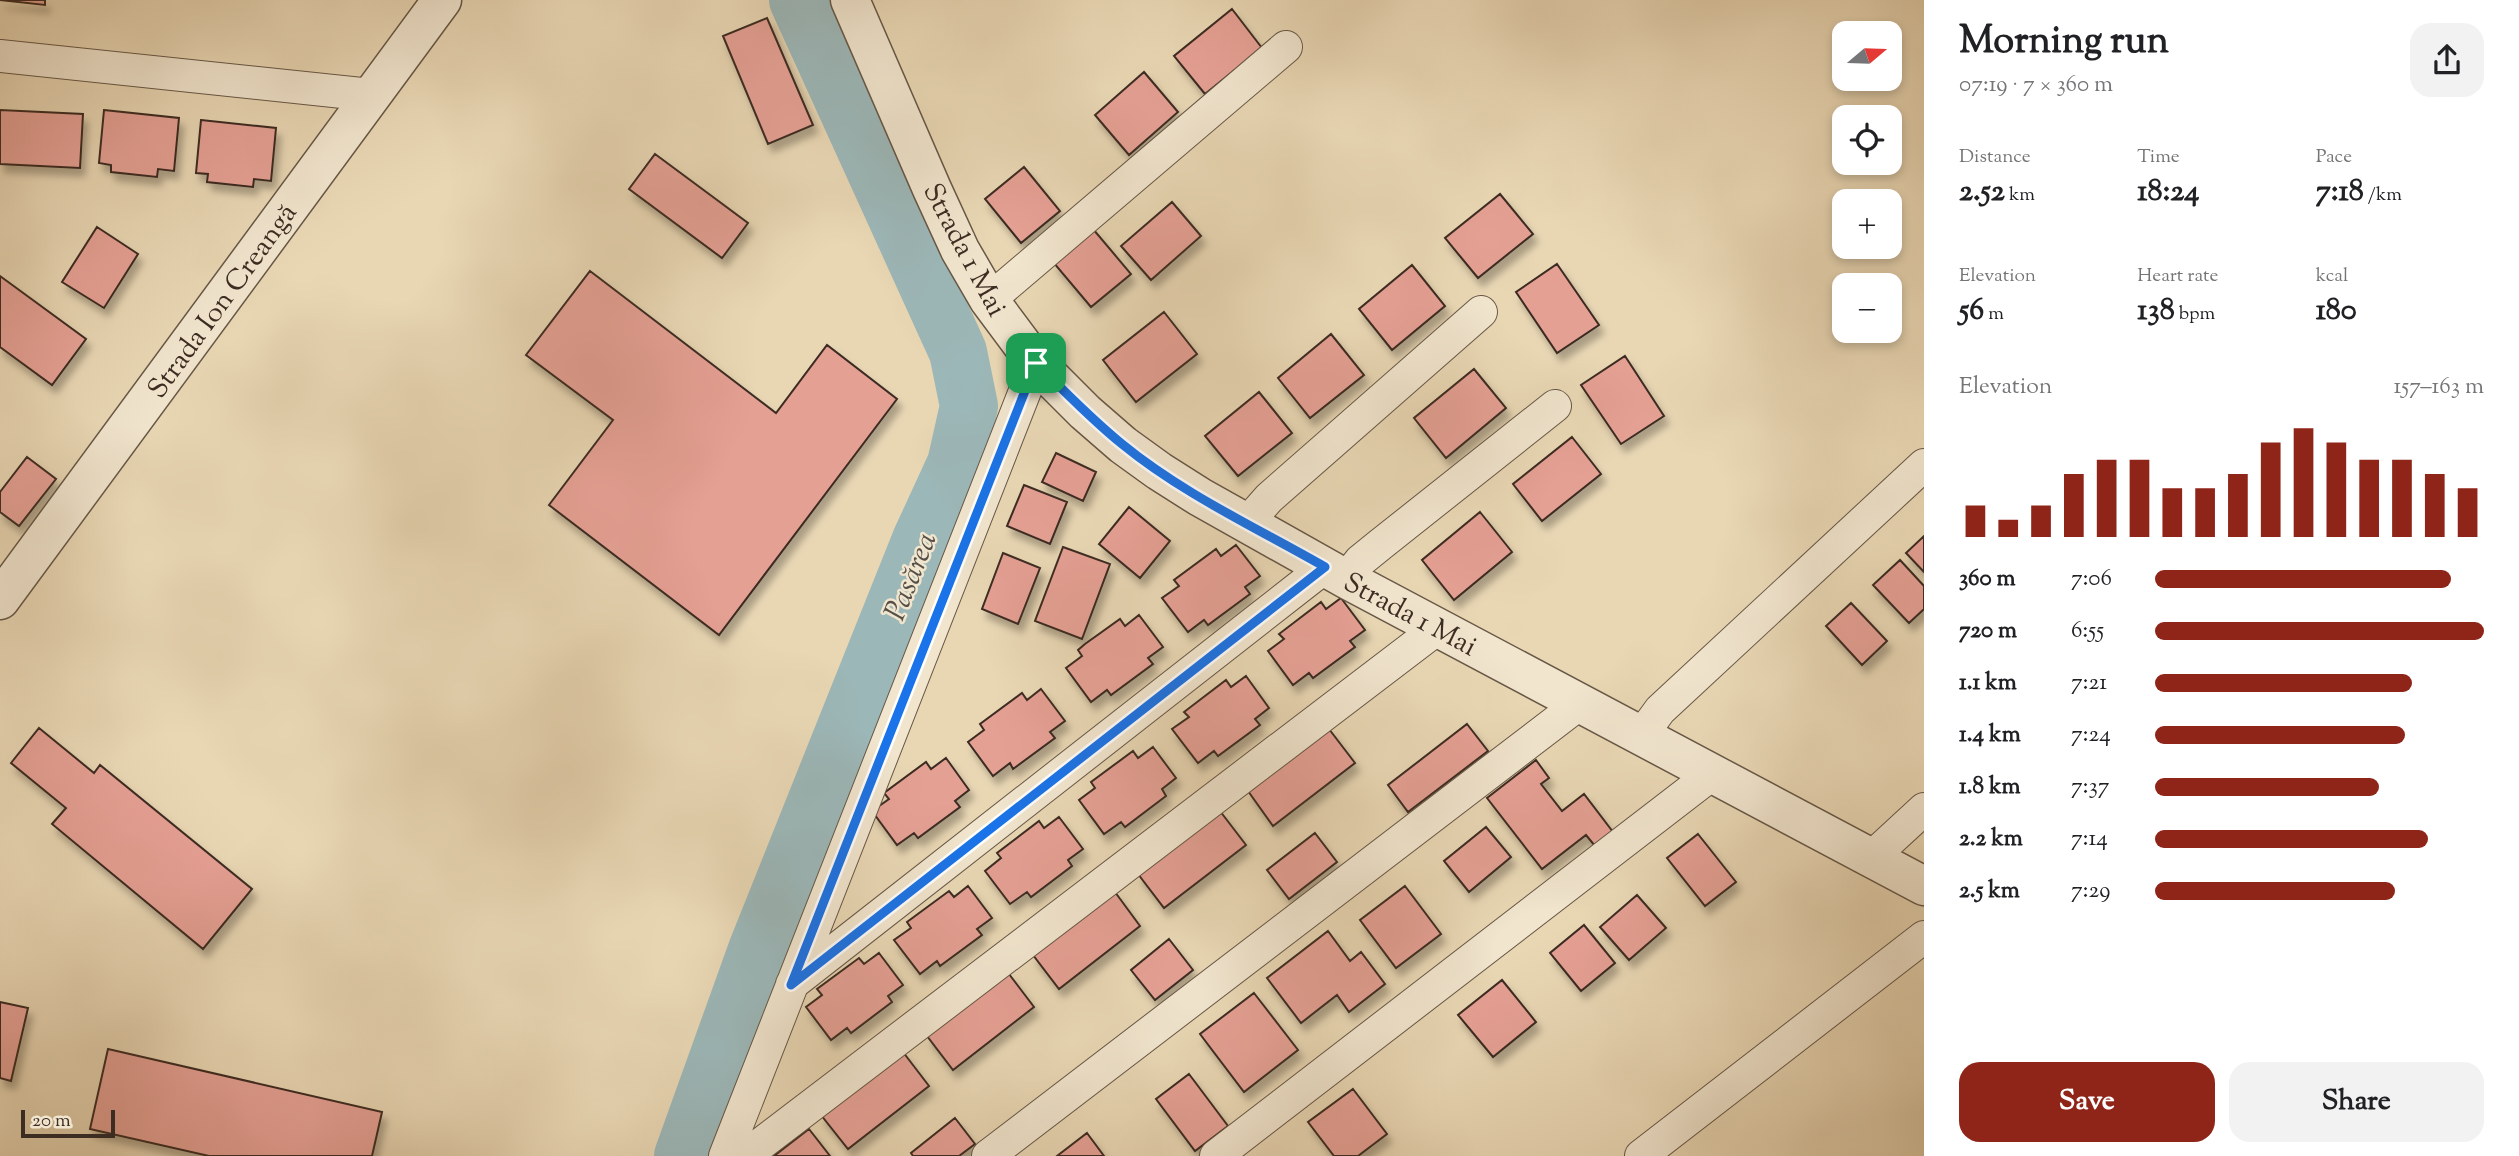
<!DOCTYPE html>
<html lang="en">
<head>
<meta charset="utf-8">
<style>
  body { margin:0; font-family:"Sorts Mill Goudy",serif; background:#f2f2f2; color:#202124; height:100vh; display:flex; flex-direction:column; font-size:26px; white-space:nowrap }
  * { box-sizing:border-box; margin:0 }
  p { font-size:23px; color:#757577 }
  .icon { flex:none; width:38px; height:38px; fill:none; stroke:currentColor; stroke-width:2; stroke-linecap:round; stroke-linejoin:round }
  .map { position:relative; flex:1; overflow:hidden }
  .sheet { display:flex; flex-direction:column; background:#fff; width:595px }
  .sheet>* { flex:none }
  .needle { width:46px; rotate:71deg }
  .tools { position:absolute; left:1832px; top:21px; display:grid; gap:14px }
  .tools a { display:grid; place-items:center; width:70px; height:70px; border-radius:14px; background:#fff; box-shadow:0 4px 10px #0003; font-size:35px }
  .scale { position:absolute; left:21px; bottom:18px; width:94px; box-sizing:border-box; padding-left:7px; border:4px solid #3c2c22; border-top:0; font-size:19px; line-height:24px; white-space:nowrap; color:#3c2c22; -webkit-text-stroke:5px #f1e5ce; paint-order:stroke }
  .pin { position:absolute; display:grid; place-items:center; width:60px; height:60px; color:#fff; margin:-30px; border-radius:14px; box-shadow:0 4px 10px #0006 }
  .round { display:grid; place-items:center; flex:none; width:74px; height:74px; border-radius:21px; background:#f2f2f2 }
  .head { display:flex; align-items:center; justify-content:space-between; height:119px; padding:0 35px }
  h1 { font-size:38px; font-weight:700; line-height:52px }
  .figures { display:grid; grid-template-columns:repeat(3,1fr); gap:10px; height:119px; padding:7px 35px }
  .figures div { display:grid; align-content:center }
  .figures b { font-size:30px; font-weight:700 }
  .figures small { font-size:19px; font-weight:400 }
  .figures p { font-size:19px }
  .chart { height:196px; padding:14px 35px }
  .chart p { display:flex; justify-content:space-between }
  .chart svg { width:100%; height:126px; margin-top:7px; stroke:#8f2418; stroke-width:6 }
  .button { display:flex; gap:14px; margin-top:auto; padding:14px 35px }
  .button a { flex:1; height:80px; border-radius:21px; background:#8f2418; color:#fff; font-size:28px; font-weight:700; line-height:80px; text-align:center }
  .button a+a { background:#f2f2f2; color:#202124 }
  ul { padding:0 35px; list-style:none; font-size:23px }
  li { display:grid; grid-template-columns:112px 84px 1fr; align-items:center; height:52px }
  li i { height:18px; border-radius:9px; background:#8f2418 }
  main { display:flex; flex:1; min-height:0 }
  .map>svg:first-child { display:block }
  .lines { fill:none; stroke-linecap:round; stroke-linejoin:round }
  .river { stroke:#9cb7b8; stroke-width:58 }
  .building { fill:#e5a094; stroke:#3c2c22; stroke-width:2; filter:url(#shadow) }
  .minor-casing { stroke:#675746; stroke-width:34 }
  .tertiary-casing { stroke:#675746; stroke-width:41 }
  .minor { stroke:#f1e5ce; stroke-width:32 }
  .tertiary { stroke:#f1e5ce; stroke-width:38 }
  .route-casing { stroke:#fff; stroke-width:14 }
  .route { stroke:#1a73e8; stroke-width:9 }
  .labels { text-anchor:middle; stroke-width:5; stroke-linejoin:round; paint-order:stroke }
  .street-label { font-size:28px; fill:#3c2c22; stroke:#f1e5ce }
  .water-label { font-size:30px; font-style:italic; fill:#544f48; stroke:#f1e5ce }
</style>
</head>
<body>
<main>
<div class="map">
<svg width="1924" height="1156" viewBox="0 0 1924 1156">
  <defs>
    <filter id="shadow"><feDropShadow dx="4.5" dy="8" stdDeviation="3.5" flood-color="#0004"/></filter>
  </defs>
  <rect width="100%" height="100%" fill="#e9d7b4"/>
  <filter id="stains"><feTurbulence type="fractalNoise" baseFrequency=".00286" numOctaves="4"/><feColorMatrix values="0 0 0 0 .2 0 0 0 0 .09 0 0 0 0 .02 0 0 0 .5 -.17"/></filter>
  <radialGradient id="worn" r=".72"><stop offset=".6" stop-color="#630" stop-opacity="0"/><stop offset="1" stop-color="#630" stop-opacity=".3"/></radialGradient>
  <g class="lines">
    <path class="river" d="M683 1156 757 950 921 540 956 464 969 406 958 352 798 0"/>
  </g>
  <path class="building" d="M0 0H45V5Z
    M1232 9 1262 48 1205 94 1174 56Z
    M767 18 813 125 768 144 723 36Z
    M1144 72 1178 112 1129 155 1095 115Z
    M0 110 83 114 80 168 0 164Z
    M104 110 179 118 174 171 158 169 157 177 111 172V165L99 163Z
    M201 120 276 128 271 181 254 179 253 187 207 182 208 174 196 173Z
    M655 154 748 223 722 258 629 189Z
    M1024 167 1060 211 1021 243 985 199Z
    M1500 194 1533 234 1478 278 1445 238Z
    M1172 202 1201 236 1151 280 1121 246Z
    M97 227 138 254 104 308 62 282Z
    M1093 229 1131 274 1091 307 1053 262Z
    M1557 264 1599 325 1557 353 1516 292Z
    M1412 265 1445 306 1392 350 1359 309Z
    M590 271 776 413 827 345 897 399 719 635 549 505 613 420 526 355Z
    M0 276 86 339 52 385 0 347Z
    M1164 312 1197 354 1136 402 1103 360Z
    M1331 334 1364 375 1310 418 1278 378Z
    M1625 356 1664 416 1621 444 1581 385Z
    M1474 369 1506 408 1446 458 1414 418Z
    M1259 392 1292 433 1238 476 1205 436Z
    M1572 437 1601 474 1542 521 1513 484Z
    M1056 453 1096 472 1083 501 1042 482Z
    M27 457 56 479 19 526 0 512V492Z
    M1024 485 1067 502 1050 544 1007 526Z
    M1129 507 1170 541 1140 578 1099 544Z
    M1480 512 1512 552 1454 600 1422 560Z
    M1924 536V572L1906 553Z
    M1236 545 1260 576 1245 587 1250 594 1208 625 1204 620 1188 632 1162 598 1179 586 1174 580 1216 549 1221 556Z
    M1063 547 1110 564 1082 639 1035 621Z
    M1003 553 1040 568 1018 624 982 609Z
    M1900 560 1924 586V609L1909 623 1873 585Z
    M1341 598 1365 630 1350 641 1355 647 1313 678 1309 673 1293 685 1268 651 1284 639 1279 634 1321 602 1326 609Z
    M1851 603 1887 641 1862 665 1826 626Z
    M1139 615 1163 647 1148 658 1153 664 1111 695 1107 690 1091 702 1066 668 1082 656 1078 650 1085 644 1120 619 1125 626Z
    M1246 676 1269 708 1255 719 1260 725 1218 756 1214 751 1198 763 1172 729 1189 717 1184 712 1226 680 1231 687Z
    M1041 689 1065 721 1050 732 1055 738 1013 769 1010 763 993 776 968 742 984 730 980 724 1022 693 1027 700Z
    M1467 724 1488 751 1408 812 1388 785Z
    M39 728 94 773 100 765 252 889 203 949 52 824 66 808 11 763Z
    M1329 729 1355 763 1273 826 1248 791Z
    M1153 747 1176 778 1162 789 1166 796 1125 827 1121 822 1104 834 1079 800 1095 788 1091 782 1133 751 1138 758Z
    M946 758 969 790 955 801 960 807 918 838 914 833 897 845 872 811 889 799 884 793 926 762 931 769Z
    M1536 760 1549 778 1541 784 1562 811 1584 794 1613 832 1595 846 1586 835 1542 869 1487 798Z
    M1220 811 1246 845 1164 908 1138 874Z
    M1059 817 1083 849 1068 860 1072 866 1031 897 1027 892 1010 904 985 871 1001 858 997 853 1039 821 1044 828Z
    M1486 827 1511 857 1469 892 1444 861Z
    M1315 833 1337 862 1289 899 1267 870Z
    M1698 834 1736 882 1705 906 1667 858Z
    M968 886 992 918 977 929 982 935 940 966 937 961 920 974 894 940 911 928 907 922 949 891 954 897Z
    M1405 886 1441 934 1396 968 1360 920Z
    M1115 892 1140 926 1059 989 1033 955Z
    M1637 895 1666 928 1629 960 1600 927Z
    M1584 925 1615 963 1581 991 1550 953Z
    M1328 931 1350 961 1361 952 1385 984 1349 1012 1337 995 1301 1023 1267 978Z
    M1169 939 1193 970 1155 1000 1131 970Z
    M879 953 903 985 888 996 892 1002 851 1033 847 1028 831 1040 806 1007 822 995 817 989 859 958 864 964Z
    M1009 974 1034 1007 953 1070 927 1036Z
    M1502 980 1536 1022 1493 1057 1458 1015Z
    M1254 993 1298 1050 1244 1092 1200 1034Z
    M0 1002 28 1008 11 1081 0 1078Z
    M108 1049 382 1112 372 1156H209L90 1129Z
    M903 1052 929 1086 848 1149 821 1115Z
    M1189 1074 1228 1126 1195 1151 1156 1099Z
    M1353 1089 1387 1134 1358 1156H1334L1308 1122Z
    M955 1118 975 1144 959 1156H913L911 1153Z
    M809 1129 830 1156H774Z
    M1087 1133 1104 1156H1057Z"/>
  <g class="lines">
    <defs>
      <path id="minor" d="M0 56 371 95
        M989 300 1286 47
        M1247 523 1269 498 1481 312
        M1346 579 1360 561 1381 544 1555 406
        M1641 736 1660 710 1924 465
        M1872 857 1924 809
        M792 984 1325 567
        M725 1156 1036 363
        M745 1156 1438 628
        M988 1156 1579 704
        M1216 1156 1712 774
        M1641 1156 1924 937"/>
      <path id="tertiary" d="M850 0 932 189 960 250 989 300 1036 363 1085 412 1123 445 1159 471 1200 497 1346 579 1924 886
        M0 600 442 0"/>
    </defs>
    <use href="#minor" class="minor-casing"/>
    <use href="#tertiary" class="tertiary-casing"/>
    <use href="#minor" class="minor"/>
    <use href="#tertiary" class="tertiary"/>
  </g>
  <g class="lines">
    <defs>
      <path id="route" d="M1036 363C1064 391 1091 419 1122 444 1183 494 1257 528 1325 567L791 985Z"/>
    </defs>
    <use href="#route" class="route-casing"/>
    <use href="#route" class="route"/>
  </g>
  <g class="labels">
    <g class="street-label">
      <text transform="translate(966 249) rotate(62)" y="10">Strada 1 Mai</text>
      <text transform="translate(221 300) rotate(-54)" y="10">Strada Ion Creangă</text>
      <text transform="translate(1411 613) rotate(28)" y="10">Strada 1 Mai</text>
    </g>
    <g class="water-label">
      <text transform="translate(910 576) rotate(-68)" y="10">Pasărea</text>
    </g>
  </g>
  <rect width="100%" height="100%" filter="url(#stains)"/>
  <rect width="100%" height="100%" fill="url(#worn)"/>
</svg>
<div class="tools">
<a><svg class="needle" viewBox="-14 -14 28 28"><path d="M0-13l5 13h-10z" fill="#e53935"/><path d="M0 13l5-13h-10z" fill="#757577"/></svg></a>
<a><svg class="icon" aria-label="locate" viewBox="0 0 24 24"><circle cx="12" cy="12" r="6"/><path d="M12 2v4M12 18v4M2 12h4M18 12h4"/></svg></a>
<a>+</a>
<a>−</a>
</div>
<div class="scale">20 m</div>
<div class="pin" style="left:1036px;top:363px;background:#1e9e55"><svg class="icon" aria-label="arrive" viewBox="0 0 24 24"><path d="M6 21V4h12l-3 4 3 4H6"/></svg></div>
</div>
<section class="sheet">
<div class="head"><div><h1>Morning run</h1><p>07:19 · 7 × 360 m</p></div><a class="round"><svg class="icon" aria-label="share" viewBox="0 0 24 24"><path d="M12 15V3M7 8l5-5 5 5M5 13v7h14v-7"/></svg></a></div>
<div class="figures">
<div><p>Distance</p><b>2.52<small> km</small></b></div>
<div><p>Time</p><b>18:24</b></div>
<div><p>Pace</p><b>7:18<small> /km</small></b></div>
</div>
<div class="figures">
<div><p>Elevation</p><b>56<small> m</small></b></div>
<div><p>Heart rate</p><b>138<small> bpm</small></b></div>
<div><p>kcal</p><b>180</b></div>
</div>
<div class="chart"><p><span>Elevation</span>157–163 m</p>
<svg viewBox="0 0 160 44" preserveAspectRatio="none"><path d="M5 44V33M15 44V38M25 44V33M35 44V22M45 44V17M55 44V17M65 44V27M75 44V27M85 44V22M95 44V11M105 44V6M115 44V11M125 44V17M135 44V17M145 44V22M155 44V27"/></svg>
</div>
<ul>
<li><b>360 m</b>7:06<i style="width:90%"></i></li>
<li><b>720 m</b>6:55<i style="width:100%"></i></li>
<li><b>1.1 km</b>7:21<i style="width:78%"></i></li>
<li><b>1.4 km</b>7:24<i style="width:76%"></i></li>
<li><b>1.8 km</b>7:37<i style="width:68%"></i></li>
<li><b>2.2 km</b>7:14<i style="width:83%"></i></li>
<li><b>2.5 km</b>7:29<i style="width:73%"></i></li>
</ul>
<div class="button"><a>Save</a><a>Share</a></div>
</section>
</main>
</body>
</html>
